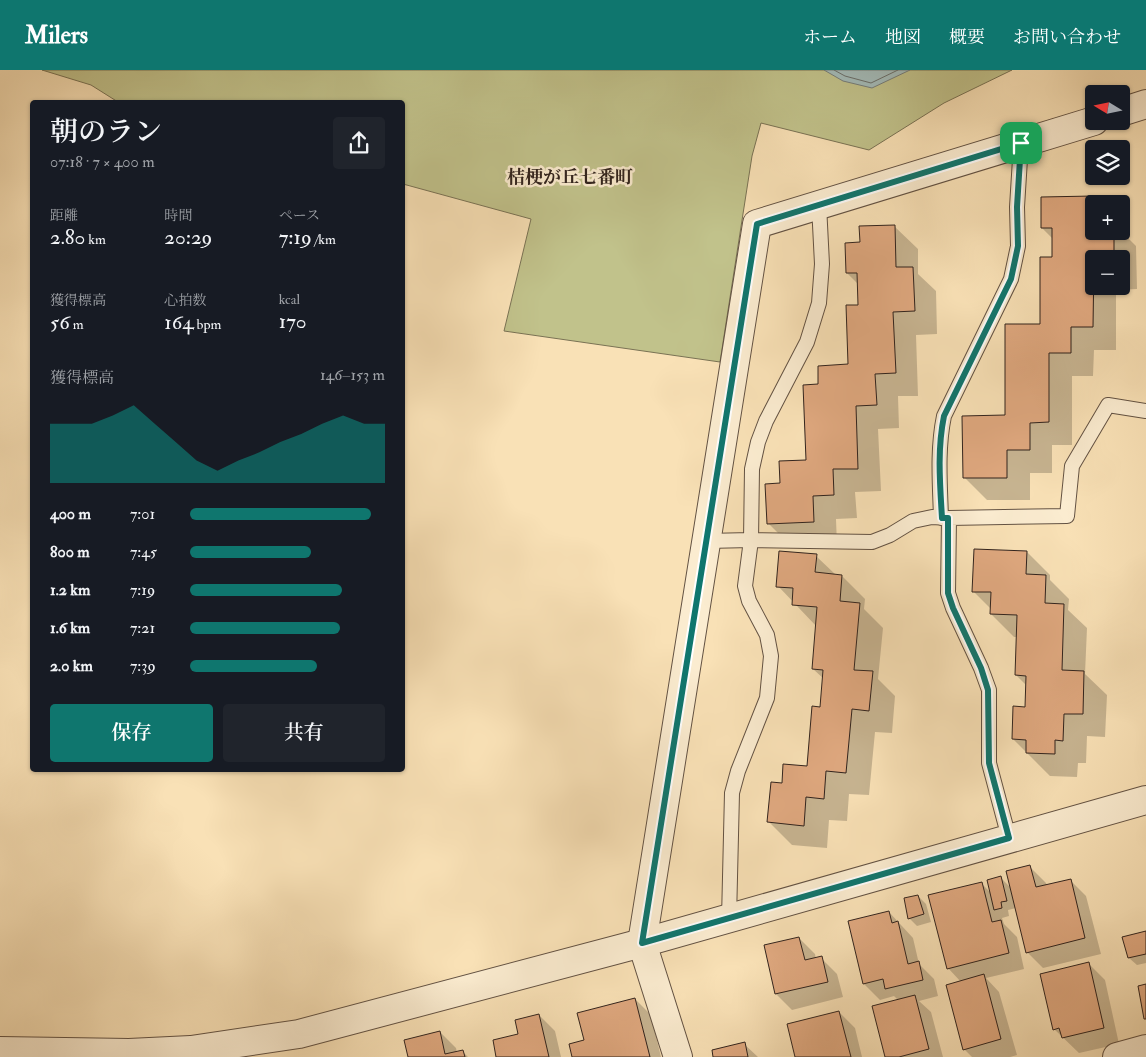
<!DOCTYPE html>
<html lang="ja">
<head>
<meta charset="utf-8">
<style>
  body { margin:0; font-family:"IM FELL Double Pica","Noto Serif JP",serif; background:#20242c; color:#f1f3f6; height:100vh; display:flex; flex-direction:column; font-size:19px; white-space:nowrap }
  * { box-sizing:border-box; margin:0 }
  p { font-size:16px; color:#9ea1a6 }
  .icon { flex:none; width:28px; height:28px; fill:none; stroke:currentColor; stroke-width:2; stroke-linecap:round; stroke-linejoin:round }
  .map { position:relative; flex:1; overflow:hidden }
  .details { position:absolute; left:30px; top:30px; width:375px; height:672px; display:flex; flex-direction:column; background:#171b24; border-radius:5px; box-shadow:0 1px 4px #0004 }
  .details>* { flex:none }
  .needle { width:32px; rotate:280deg }
  .fabs { position:absolute; left:1085px; top:15px; display:grid; gap:10px }
  .fabs a { display:grid; place-items:center; width:45px; height:45px; border-radius:5px; background:#171b24; box-shadow:0 1px 4px #0004; font-size:25px }
  .pin { position:absolute; display:grid; place-items:center; width:42px; height:42px; color:#fff; margin:-21px; border-radius:10px; box-shadow:0 2px 8px #0006 }
  .round { display:grid; place-items:center; flex:none; width:52px; height:52px; border-radius:5px; background:#20242c }
  .summary { display:flex; align-items:center; justify-content:space-between; height:85px; padding:0 20px }
  h1 { font-size:28px; font-weight:600; line-height:38px }
  .stats { display:grid; grid-template-columns:repeat(3,1fr); gap:8px; height:85px; padding:5px 20px }
  .stats div { display:grid; align-content:center }
  .stats b { font-size:21px; font-weight:600 }
  .stats small { font-size:14px; font-weight:400 }
  .stats p { font-size:14px }
  .chart { height:140px; padding:10px 20px }
  .chart p { display:flex; justify-content:space-between }
  .chart svg { width:100%; height:90px; margin-top:5px; fill:#0f766e; opacity:.7 }
  .button { display:flex; gap:10px; margin-top:auto; padding:10px 20px }
  .button a { flex:1; height:58px; border-radius:5px; background:#0f766e; color:#fff; font-size:20px; font-weight:600; line-height:58px; text-align:center }
  .button a+a { background:#20242c; color:#f1f3f6 }
  ul { padding:0 20px; list-style:none; font-size:16px }
  li { display:grid; grid-template-columns:80px 60px 1fr; align-items:center; height:38px }
  li i { height:12px; border-radius:6px; background:#0f766e }
  header { display:flex; align-items:center; gap:30px; box-sizing:border-box; height:70px; padding:0 25px; background:#0f766e; color:#fff }
  header strong { font-size:24px }
  nav { display:flex; gap:28px; margin-inline-start:auto; font-size:18px }
  .map>svg:first-child { display:block }
  .green { fill:#c1c28b; stroke:#797254 }
  .water { fill:#a3bbb9; stroke:#757e7b }
  .shadow { fill:#0003; fill-rule:evenodd }
  .lines { fill:none; stroke-linecap:round; stroke-linejoin:round }
  .shore { stroke:#6a6f6b; stroke-width:1 }
  .building { fill:#dfa87f; stroke:#31231d }
  .service-casing { stroke:#635243; stroke-width:16 }
  .minor-casing { stroke:#635243; stroke-width:30 }
  .tertiary-casing { stroke:#635243; stroke-width:30 }
  .service { stroke:#fbecd0; stroke-width:14 }
  .minor { stroke:#fbecd0; stroke-width:28 }
  .tertiary { stroke:#fbecd0; stroke-width:28 }
  .route-casing { stroke:#fff; stroke-width:10 }
  .route { stroke:#0f766e; stroke-width:6 }
  .labels { text-anchor:middle; stroke-width:5; stroke-linejoin:round; paint-order:stroke }
  .quarter-label { font-size:18px; font-weight:bold; fill:#31231d; stroke:#fbecd0 }
</style>
</head>
<body>
<header>
<strong>Milers</strong>
<nav><a>ホーム</a><a>地図</a><a>概要</a><a>お問い合わせ</a></nav>
</header>
<div class="map">
<svg width="1146" height="987" viewBox="0 0 1146 987">
  <rect width="100%" height="100%" fill="#f9e1b6"/>
  <filter id="stains"><feTurbulence type="fractalNoise" baseFrequency=".004" numOctaves="4"/><feColorMatrix values="0 0 0 0 .2 0 0 0 0 .09 0 0 0 0 .02 0 0 0 .5 -.17"/></filter>
  <radialGradient id="worn" r=".72"><stop offset=".6" stop-color="#630" stop-opacity="0"/><stop offset="1" stop-color="#630" stop-opacity=".3"/></radialGradient>
  <path class="green" d="M42 0H1012L944 33 869 80 761 53 752 86 720 292 504 261 531 149 403 114 402 32H118L91 15Z"/>
  <path class="water" d="M824 0H910L872 18 843 11Z"/>
  <path class="shadow" d="M1093 128 1099 134H1094V161H1121L1136 176 1137 219 1116 220V280H1094L1093 306H1072V375H1052V403H1030V430H987L964 407 1006 346 1041 255 1054 188 1053 169 1042 158ZM1094 189H1121V216H1094Z
    M894 156 918 179V204L936 221 937 264 916 265 918 326H898L899 358 878 359 881 421 855 422 857 448 836 449 837 475 792 477 768 453 781 414 808 392 820 315 849 296 859 236 858 214 847 203 861 174Z
    M1027 482 1050 505V510L1069 529 1068 540 1087 558 1085 604 1107 625 1105 667 1087 666 1086 693H1078L1077 707 1050 706 1013 669 1026 638 1027 616 1016 605 1018 567H1014L991 544V539L974 522Z
    M816 486 836 505 842 506 865 529 864 539 883 558 878 609 895 626 892 663 875 662 869 725 849 724 847 751 829 750 827 778 792 775 769 752 783 714 808 697 821 638 824 609 813 599 817 557 778 516Z
    M1030 797 1046 813 1047 816 1070 810 1086 826 1101 884 1043 898 1027 882 1016 838 1008 840 1009 846 1002 848 1004 854 1017 867 1024 899 986 908 999 922 1017 985 1010 987H972L964 979 961 912 948 898 982 814 992 824 1001 808 1011 818Z
    M918 826 926 834 931 852 917 856 909 848Z
    M889 842 913 868 919 894 934 909 938 926 919 931 931 942 943 987H887L898 930 894 926 880 930 864 914 849 852Z
    M1146 863V893L1137 895 1129 888Z
    M799 868 815 884 816 889 821 888 837 904 843 927 792 940 776 924 765 876Z
    M1089 894 1105 910 1119 974 1079 983 1054 959Z
    M635 929 651 945 661 987H573L585 971Z
    M839 942 855 958 862 987H796Z
    M539 945 555 961 561 987H498Z
    M440 962 456 978 457 983 463 982 468 987H409Z
    M744 974 758 987H715Z"/>
  <g class="lines">
    <path class="shore" d="M834 0 845 6 871 13 898 0"/>
  </g>
  <path class="building" d="M1093 126 1094 161H1114V189H1094L1093 257H1071V283H1049V352L1030 353V380H1007V408H963L962 346 1005 345V254H1040V187H1052V158H1041V127Z
    M895 155 896 197H913L915 241 893 242 896 303 875 304 877 335 856 336 858 399H833L834 425 813 426 814 452 767 454 765 414 780 413 779 391 806 390 803 315 818 314V296L848 294 846 235H858L857 203H846L845 173 860 172 859 156Z
    M974 479 1027 481 1026 504 1046 505 1045 533 1064 534 1062 600 1084 601 1083 644H1064L1063 671 1055 670V684L1026 683V670L1012 669 1013 636 1025 637 1026 606 1015 605 1017 545 990 544 991 522H972Z
    M779 481 817 484 815 502 842 505 840 531 860 533 854 600 873 601 869 641 852 639 846 703 826 701 824 729 806 727 804 756 767 752 771 712 782 713 783 694 807 696 812 636 820 637 823 600 812 599 817 537 792 535 793 518 776 517Z
    M1030 795 1036 817 1071 809 1085 868 1026 883 1006 801Z
    M1001 806 1007 831 1001 832 1002 838 994 840 987 810Z
    M982 812 992 852 1001 850 1009 883 947 899 928 825Z
    M918 825 924 844 908 849 904 828Z
    M889 841 892 853 898 851 908 894 919 891 923 910 885 919 883 909 863 914 848 851Z
    M1146 861V884L1128 888 1122 867Z
    M799 867 805 890 822 886 828 912 775 924 764 875Z
    M1089 892 1104 958 1062 968 1059 958 1053 960 1040 904Z
    M984 904 1001 969 963 980 946 915Z
    M1146 914V949H1144L1138 916Z
    M915 925 929 979 899 987H885L872 936Z
    M635 928 650 987H572L569 974 584 970 577 943Z
    M839 941 851 987H795L787 954Z
    M539 944 549 987H496L493 970 518 964 515 950Z
    M440 961 445 984 463 980 465 987H408L404 970Z
    M745 972 748 987H713L712 980Z"/>
  <g class="lines">
    <defs>
      <path id="service" d="M941 448C940 414 937 380 944 346L1011 209 1018 176 1017 137 1021 73
        M949 448 948 523 953 538 981 598 989 620V693L1009 768
        M706 471 751 470 872 472 890 465 913 451 932 447 949 448 1067 446 1072 396 1108 335 1146 341
        M729 849 732 723 738 701 767 628 771 586 767 565 749 531 745 516 751 470 752 399 758 372 766 351 807 272 819 233 822 194 819 135"/>
      <path id="minor" d="M1121 42 1146 34
        M678 987 642 873 757 154 1094 51
        M1117 987 1146 979"/>
      <path id="tertiary" d="M0 981 129 983 191 980 299 964 642 873 1146 730"/>
    </defs>
    <use href="#service" class="service-casing"/>
    <use href="#minor" class="minor-casing"/>
    <use href="#tertiary" class="tertiary-casing"/>
    <use href="#service" class="service"/>
    <use href="#minor" class="minor"/>
    <use href="#tertiary" class="tertiary"/>
  </g>
  <g class="lines">
    <defs>
      <path id="route" d="M1021 73 1017 137 1018 176 1011 209 944 346C937 380 940 414 942 448H948V523L953 538 981 598 988 620 989 693 1009 768 642 873 757 154Z"/>
    </defs>
    <use href="#route" class="route-casing"/>
    <use href="#route" class="route"/>
  </g>
  <g class="labels">
    <g class="quarter-label">
      <text x="570" y="113">桔梗が丘七番町</text>
    </g>
  </g>
  <rect width="100%" height="100%" filter="url(#stains)"/>
  <rect width="100%" height="100%" fill="url(#worn)"/>
</svg>
<div class="fabs">
<a><svg class="needle" viewBox="-14 -14 28 28"><path d="M0-13l5 13h-10z" fill="#e53935"/><path d="M0 13l5-13h-10z" fill="#9ea1a6"/></svg></a>
<a><svg class="icon" aria-label="layers" viewBox="0 0 24 24"><path d="M12 4l9 5-9 5-9-5zM3 14l9 5 9-5"/></svg></a>
<a>+</a>
<a>−</a>
</div>
<div class="pin" style="left:1021px;top:73px;background:#1e9e55"><svg class="icon" aria-label="arrive" viewBox="0 0 24 24"><path d="M6 21V4h12l-3 4 3 4H6"/></svg></div>
<section class="details">
<div class="summary"><div><h1>朝のラン</h1><p>07:18 · 7 × 400 m</p></div><a class="round"><svg class="icon" aria-label="share" viewBox="0 0 24 24"><path d="M12 15V3M7 8l5-5 5 5M5 13v7h14v-7"/></svg></a></div>
<div class="stats">
<div><p>距離</p><b>2.80<small> km</small></b></div>
<div><p>時間</p><b>20:29</b></div>
<div><p>ペース</p><b>7:19<small> /km</small></b></div>
</div>
<div class="stats">
<div><p>獲得標高</p><b>56<small> m</small></b></div>
<div><p>心拍数</p><b>164<small> bpm</small></b></div>
<div><p>kcal</p><b>170</b></div>
</div>
<div class="chart"><p><span>獲得標高</span>146–153 m</p>
<svg viewBox="0 0 160 44" preserveAspectRatio="none"><path d="M0 44V15L10 15L20 15L30 11L40 6L50 15L60 24L70 33L80 38L90 33L100 29L110 24L120 20L130 15L140 11L150 15L160 15V44z"/></svg>
</div>
<ul>
<li><b>400 m</b>7:01<i style="width:93%"></i></li>
<li><b>800 m</b>7:45<i style="width:62%"></i></li>
<li><b>1.2 km</b>7:19<i style="width:78%"></i></li>
<li><b>1.6 km</b>7:21<i style="width:77%"></i></li>
<li><b>2.0 km</b>7:39<i style="width:65%"></i></li>
</ul>
<div class="button"><a>保存</a><a>共有</a></div>
</section>
</div>
</body>
</html>
